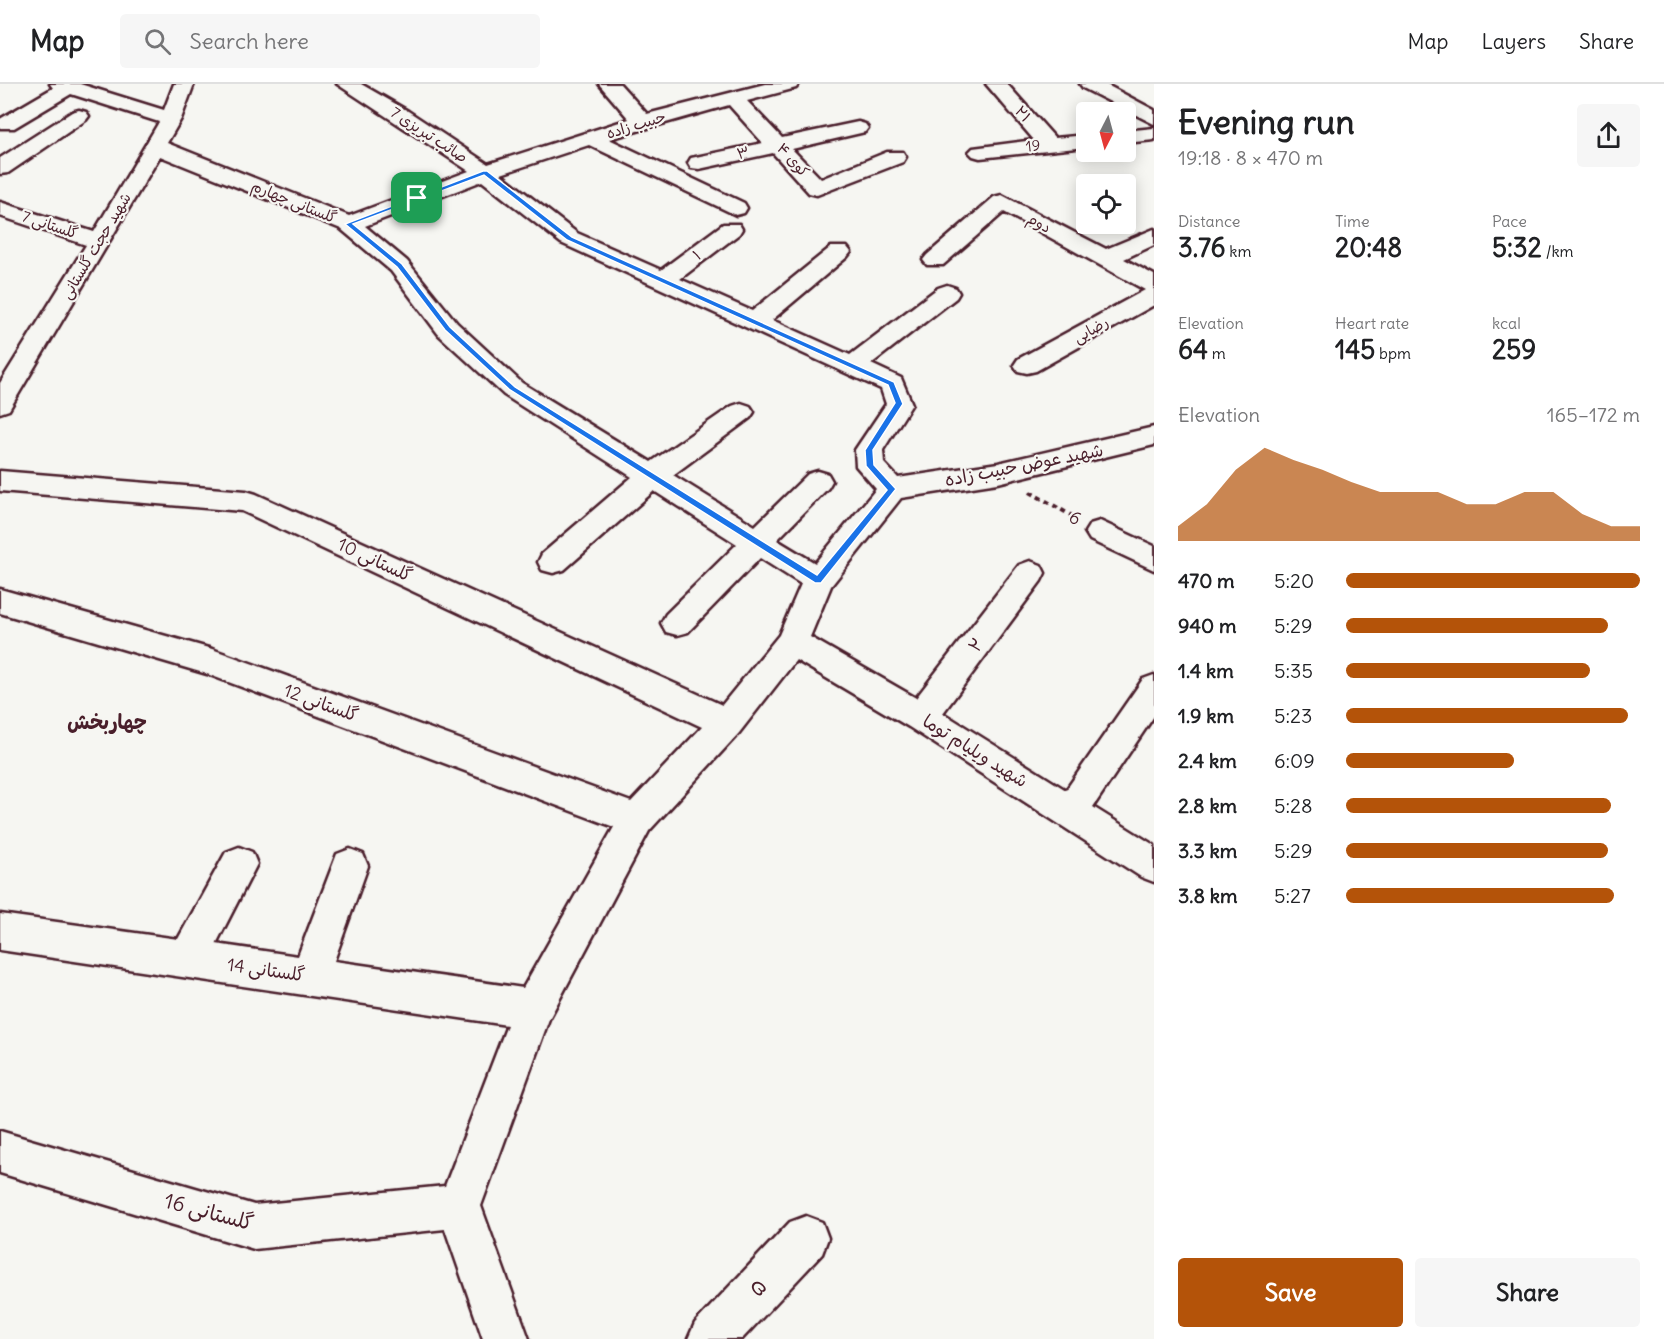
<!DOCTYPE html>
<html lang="en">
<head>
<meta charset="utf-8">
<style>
  body { margin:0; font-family:Delius,"Playpen Sans Arabic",sans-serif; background:#f6f6f6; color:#202124; height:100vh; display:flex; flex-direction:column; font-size:22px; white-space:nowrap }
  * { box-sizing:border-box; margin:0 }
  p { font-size:20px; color:#757577 }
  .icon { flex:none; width:33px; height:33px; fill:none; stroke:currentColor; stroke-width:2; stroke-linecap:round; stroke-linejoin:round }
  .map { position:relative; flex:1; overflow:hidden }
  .side { display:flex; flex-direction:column; background:#fff; width:510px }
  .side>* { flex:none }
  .needle { width:39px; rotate:186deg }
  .buttons { position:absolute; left:1076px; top:18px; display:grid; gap:12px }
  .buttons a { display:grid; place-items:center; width:60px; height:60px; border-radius:6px; background:#fff; box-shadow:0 3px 15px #0003; font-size:30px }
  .pin { position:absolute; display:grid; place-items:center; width:51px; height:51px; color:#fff; margin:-26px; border-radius:12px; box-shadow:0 3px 9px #0006 }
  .round { display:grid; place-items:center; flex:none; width:63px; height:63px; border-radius:6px; background:#f6f6f6 }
  .headline { display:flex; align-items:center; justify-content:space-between; height:102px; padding:0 24px }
  h1 { font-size:33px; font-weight:800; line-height:45px }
  .metrics { display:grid; grid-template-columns:repeat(3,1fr); gap:9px; height:102px; padding:6px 24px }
  .metrics div { display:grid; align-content:center }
  .metrics b { font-size:26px; font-weight:800 }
  .metrics small { font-size:16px; font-weight:400 }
  .metrics p { font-size:16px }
  .chart { height:168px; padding:12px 24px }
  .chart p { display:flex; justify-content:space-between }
  .chart svg { width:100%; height:108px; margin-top:6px; fill:#b45309; opacity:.7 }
  .action { display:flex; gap:12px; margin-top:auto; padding:12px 24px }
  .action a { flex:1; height:69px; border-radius:6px; background:#b45309; color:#fff; font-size:24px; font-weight:800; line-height:69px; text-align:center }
  .action a+a { background:#f6f6f6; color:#202124 }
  ul { padding:0 24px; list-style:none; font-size:20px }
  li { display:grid; grid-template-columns:96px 72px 1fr; align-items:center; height:45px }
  li i { height:15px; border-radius:8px; background:#b45309 }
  header { display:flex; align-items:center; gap:36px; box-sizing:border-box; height:84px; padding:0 30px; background:#fff; border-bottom:2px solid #e0e0e0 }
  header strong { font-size:28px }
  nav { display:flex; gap:33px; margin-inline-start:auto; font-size:21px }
  .search { width:420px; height:54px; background:#f6f6f6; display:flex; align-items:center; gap:15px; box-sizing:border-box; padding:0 21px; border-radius:6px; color:#757577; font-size:22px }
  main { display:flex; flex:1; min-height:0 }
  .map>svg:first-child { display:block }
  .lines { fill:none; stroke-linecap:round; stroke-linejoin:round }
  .minor-casing { stroke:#4a1f2b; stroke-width:5 }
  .path { stroke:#4a1f2b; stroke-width:4; stroke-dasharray:5 4; stroke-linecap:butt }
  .minor { fill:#f6f6f2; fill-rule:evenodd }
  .route { fill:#1a73e8; stroke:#fff; stroke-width:1.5; fill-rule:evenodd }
  .labels { text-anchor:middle; stroke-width:4.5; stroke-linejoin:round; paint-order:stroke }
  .far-street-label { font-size:15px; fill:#4a1f2b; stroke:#f6f6f2 }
  .street-label { font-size:18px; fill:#4a1f2b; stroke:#f6f6f2 }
  .neighbourhood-label { font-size:20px; font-weight:bold; fill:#4a1f2b; stroke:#f6f6f2 }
  .near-street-label { font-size:21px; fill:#4a1f2b; stroke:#f6f6f2 }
</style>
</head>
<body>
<header>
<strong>Map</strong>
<div class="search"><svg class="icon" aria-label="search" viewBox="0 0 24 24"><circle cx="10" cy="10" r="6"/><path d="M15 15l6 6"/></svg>Search here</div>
<nav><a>Map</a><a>Layers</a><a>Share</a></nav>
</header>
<main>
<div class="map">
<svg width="1154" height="1255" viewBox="0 0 1154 1255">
  <rect width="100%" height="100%" fill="#f6f6f2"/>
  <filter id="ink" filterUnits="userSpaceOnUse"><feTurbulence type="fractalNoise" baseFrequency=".0167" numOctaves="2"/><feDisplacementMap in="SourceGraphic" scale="12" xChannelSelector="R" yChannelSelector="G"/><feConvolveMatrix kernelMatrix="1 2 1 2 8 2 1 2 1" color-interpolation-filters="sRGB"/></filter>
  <g filter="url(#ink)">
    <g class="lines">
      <defs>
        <path id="minor" d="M50 0H80L164 26 174 0H194L181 35 167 59 349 132 469 87 337 0H361L408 27 488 80 629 35 599 0H620L647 30 765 0H799L796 4 747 17 782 54 858 38 865 40 868 44 865 48 792 65 821 95 887 68H903L906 73 903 78 817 111 809 109 773 69 699 85 691 84 688 79 691 74 763 59 729 21 609 55 744 119 747 124 744 129 736 131 589 61 501 90 577 149 661 186 723 140H739L742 145 739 150 680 195 752 227 831 163H847L851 168 847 173 772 236 850 271 938 204 947 201 956 204 959 209 956 214 871 280 901 294 912 320 883 366 884 379 898 394 998 379 1154 343V361L998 399 901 414 831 502 810 553 916 614 1019 481 1030 477 1041 481 1045 489 1041 497 943 629 1066 706 1143 595 1154 591V632L1093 723 1154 761V798L1141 793 909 643 796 576 739 649 649 747 549 935 481 1122 529 1255H483L445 1145 254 1165 0 1089V1047L254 1121 445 1102 507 941 0 866V830L178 855 226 768 239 763 252 768 257 780 216 860 298 872 337 770 350 765 363 770 368 782 334 877 523 904 614 743 207 590 0 529V505L212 565 631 718 702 643 242 427 0 407V387L246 407 256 410 722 621 779 551 801 500 760 474 688 548 677 551 666 548 661 539 666 530 737 460 654 407 564 486 553 489 542 486 538 478 542 470 632 393 504 311 439 251 391 187 341 145 160 72 9 326 0 329V299L86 161 0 132V118L94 148 159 38 71 10 14 44H0V35L53 4ZM482 97 561 159 881 305 886 320 855 366 856 382 876 405 815 479 777 456 828 404 832 397 828 390 818 387 808 390 755 442 673 391 750 334 754 328 750 322 741 319 732 322 651 378 522 299 457 239 407 177 365 142Z
          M986 0H1007L1055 54 1086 51V63L980 74 973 72 969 68 973 64 1034 56Z
          M1080 0H1105L1154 26V40L1083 4Z
          M79 26 86 28 89 32 86 36 8 89 0 90V74L72 28Z
          M1154 44V56L1125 59V47Z
          M1002 111 1106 165 1154 145V161L1124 175 1154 191V221L1036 287 1027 289 1018 287 1014 281 1018 275 1145 206 1004 128 943 181H927L923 176 927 171 994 113Z
          M1100 437 1154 462V486L1090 456 1085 448 1090 440Z
          M806 1132 822 1138 828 1154 822 1170 742 1255H688L695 1239 790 1138Z"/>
      </defs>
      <use href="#minor" class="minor-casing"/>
      <path class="path" d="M1030 408 1076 434"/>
      <use href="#minor" class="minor"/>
    </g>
  </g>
  <path class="route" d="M483 87H487L572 153 894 298 903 320 873 366 874 381 896 405 821 499H815L510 306 445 246 397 183 345 140ZM484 91 567 156 888 301 895 319 865 366 866 382 887 406 817 491 515 303 450 243 402 180 353 140Z"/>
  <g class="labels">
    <g class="far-street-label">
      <text transform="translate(1023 30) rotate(49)" y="5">۲۱</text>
      <text transform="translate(636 41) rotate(-17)" y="5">حبیب زاده</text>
      <text transform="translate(429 51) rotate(33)" y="5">صائب تبریزی 7</text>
      <text transform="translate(1033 62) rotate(-6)" y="5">19</text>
      <text transform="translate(743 69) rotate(-13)" y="5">۳</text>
      <text transform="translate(793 76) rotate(48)" y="5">کوی ۴</text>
      <text transform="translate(294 118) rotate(22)" y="5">گلستانی چهارم</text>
      <text transform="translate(1039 139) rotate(29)" y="5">دوم</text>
      <text transform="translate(50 141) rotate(18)" y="5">گلستانی 7</text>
      <text transform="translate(96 162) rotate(-59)" y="5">شهید حجت گلستانی</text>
      <text transform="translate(697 171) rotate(-37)" y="5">۱</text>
      <text transform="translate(1091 246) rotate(-29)" y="5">رضایی</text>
    </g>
    <g class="street-label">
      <text transform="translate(1024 381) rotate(-11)" y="6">شهید عوض حبیب زاده</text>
      <text transform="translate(1075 434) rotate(30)" y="6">6</text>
      <text transform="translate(375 476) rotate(25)" y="6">گلستانی 10</text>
      <text transform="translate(976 561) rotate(-53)" y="6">۲</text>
      <text transform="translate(321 619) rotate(20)" y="6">گلستانی 12</text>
      <text transform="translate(975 667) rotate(32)" y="6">شهید ویلیام توما</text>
      <text transform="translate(266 886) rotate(8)" y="6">گلستانی 14</text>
    </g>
    <g class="neighbourhood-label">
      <text x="107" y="645">چهاربخش</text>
    </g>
    <g class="near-street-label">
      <text transform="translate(209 1128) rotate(15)" y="7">گلستانی 16</text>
      <text transform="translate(758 1204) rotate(-47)" y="7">۵</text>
    </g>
  </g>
</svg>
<div class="buttons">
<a><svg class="needle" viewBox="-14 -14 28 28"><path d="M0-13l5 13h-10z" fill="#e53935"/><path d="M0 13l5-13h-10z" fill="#757577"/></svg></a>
<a><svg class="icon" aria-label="locate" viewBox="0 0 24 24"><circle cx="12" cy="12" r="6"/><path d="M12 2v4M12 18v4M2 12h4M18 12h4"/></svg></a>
</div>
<div class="pin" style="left:417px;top:114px;background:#1e9e55"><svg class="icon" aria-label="arrive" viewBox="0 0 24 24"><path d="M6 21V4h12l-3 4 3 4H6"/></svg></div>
</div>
<section class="side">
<div class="headline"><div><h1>Evening run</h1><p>19:18 · 8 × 470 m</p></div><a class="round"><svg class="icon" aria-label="share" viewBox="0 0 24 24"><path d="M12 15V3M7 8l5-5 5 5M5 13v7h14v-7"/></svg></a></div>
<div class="metrics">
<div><p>Distance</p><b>3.76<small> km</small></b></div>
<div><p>Time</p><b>20:48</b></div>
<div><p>Pace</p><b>5:32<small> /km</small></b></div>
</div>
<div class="metrics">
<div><p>Elevation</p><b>64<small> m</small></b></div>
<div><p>Heart rate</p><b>145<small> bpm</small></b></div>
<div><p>kcal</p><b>259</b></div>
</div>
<div class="chart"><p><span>Elevation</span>165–172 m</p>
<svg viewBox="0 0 160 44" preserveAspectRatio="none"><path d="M0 44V38L10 29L20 15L30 6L40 11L50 15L60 20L70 24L80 24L90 24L100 29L110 29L120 24L130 24L140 33L150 38L160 38V44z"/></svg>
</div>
<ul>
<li><b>470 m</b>5:20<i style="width:100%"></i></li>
<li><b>940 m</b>5:29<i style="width:89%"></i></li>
<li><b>1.4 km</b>5:35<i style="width:83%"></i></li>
<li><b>1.9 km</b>5:23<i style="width:96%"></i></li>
<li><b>2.4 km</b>6:09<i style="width:57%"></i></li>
<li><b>2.8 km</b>5:28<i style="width:90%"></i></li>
<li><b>3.3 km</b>5:29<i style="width:89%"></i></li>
<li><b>3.8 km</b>5:27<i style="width:91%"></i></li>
</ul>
<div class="action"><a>Save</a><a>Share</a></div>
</section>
</main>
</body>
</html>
